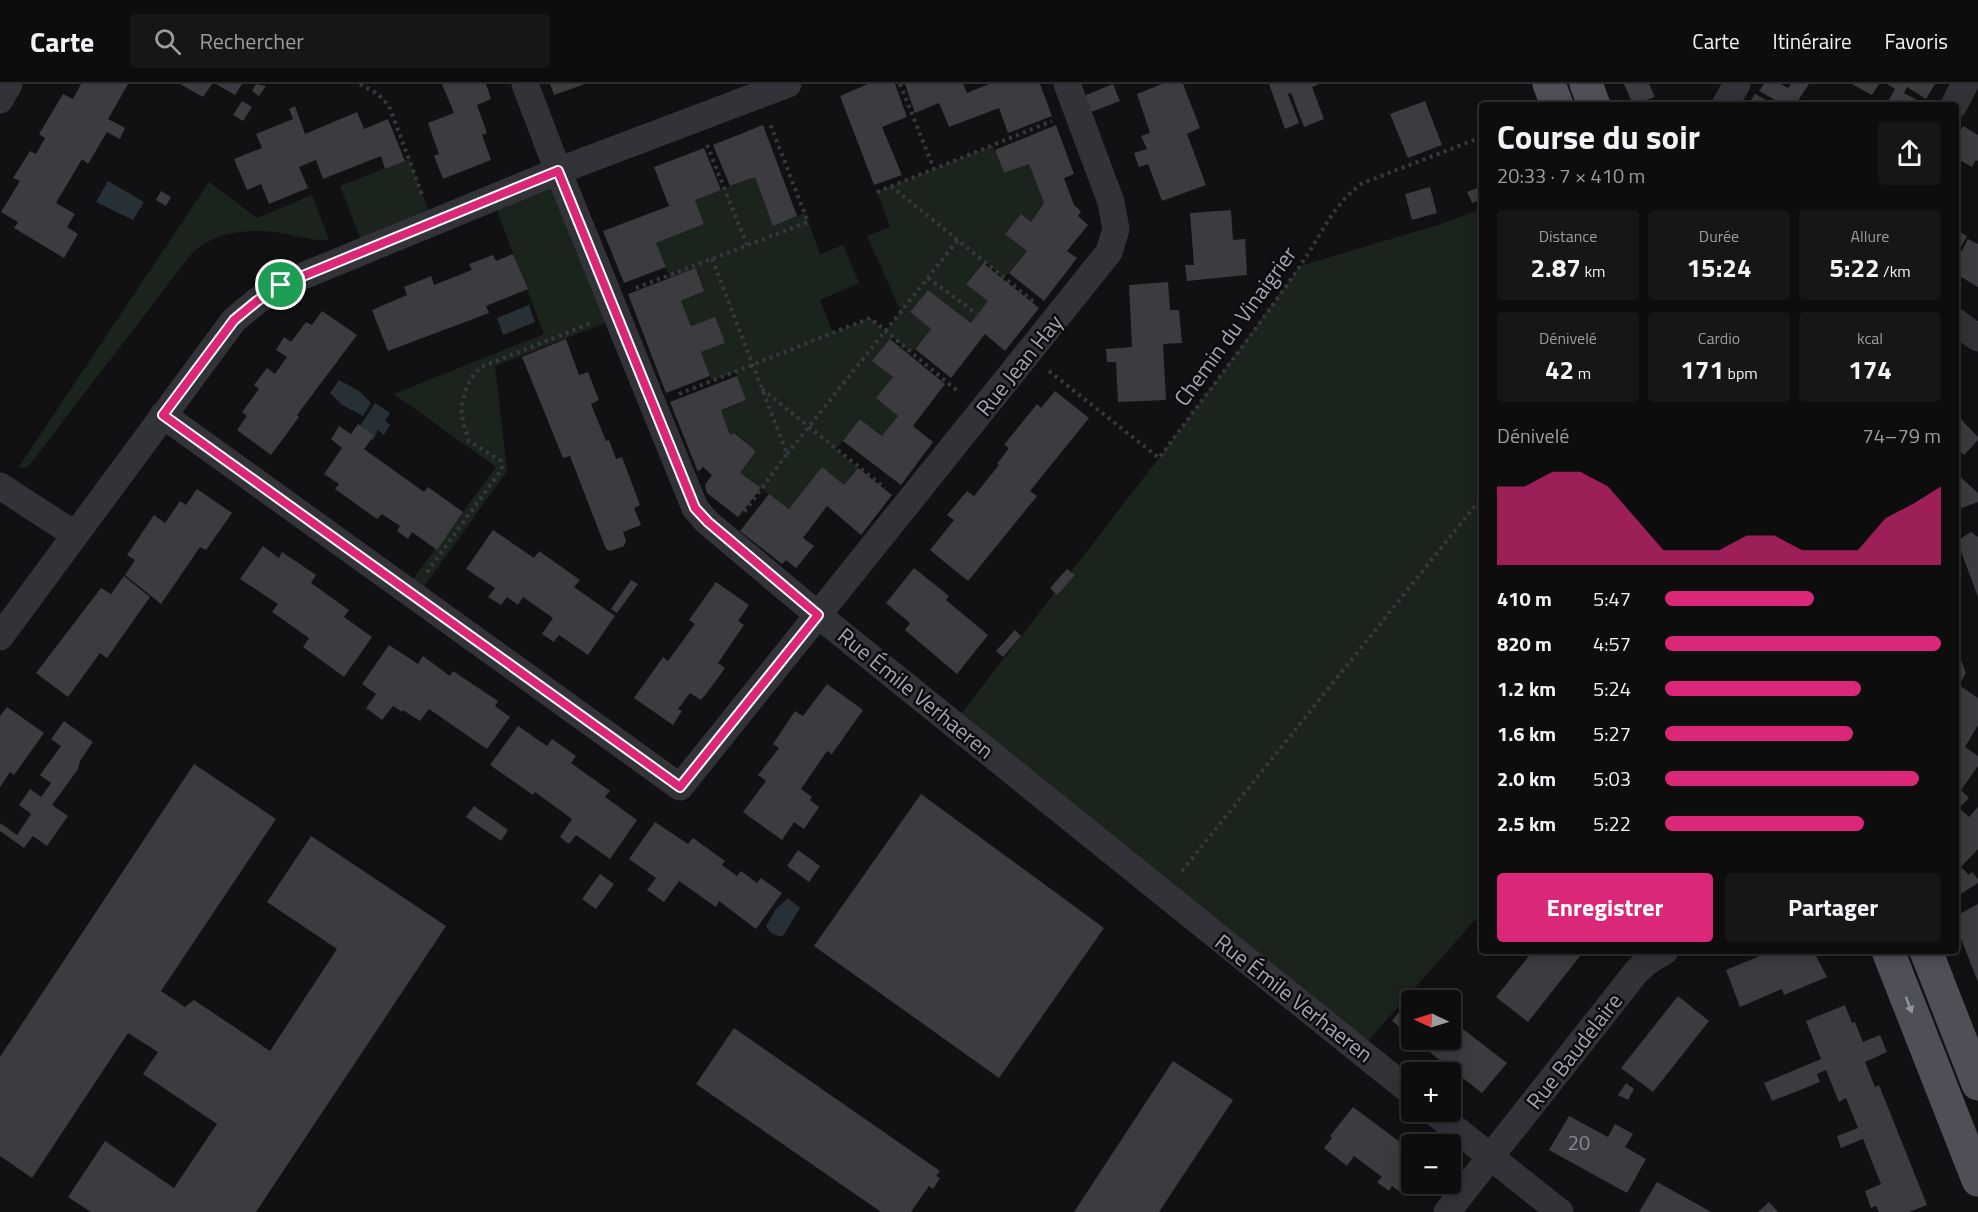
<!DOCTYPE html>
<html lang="fr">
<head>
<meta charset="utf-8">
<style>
  body { margin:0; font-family:"Titillium Web",sans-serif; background:#161617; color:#f1f3f6; height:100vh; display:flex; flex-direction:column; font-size:22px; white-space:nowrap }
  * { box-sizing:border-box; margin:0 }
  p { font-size:20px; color:#9a9c9e }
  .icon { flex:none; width:33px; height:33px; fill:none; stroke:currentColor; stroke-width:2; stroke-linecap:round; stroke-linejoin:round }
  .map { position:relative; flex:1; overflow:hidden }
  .details { position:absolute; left:1479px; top:18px; width:480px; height:852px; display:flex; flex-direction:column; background:#0d0d0e; border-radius:6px; box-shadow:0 3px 15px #0003,0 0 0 2px #2d2d2e }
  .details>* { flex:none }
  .needle { width:39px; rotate:274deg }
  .controls { position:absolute; left:1401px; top:906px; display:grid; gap:12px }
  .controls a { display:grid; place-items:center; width:60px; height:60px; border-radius:6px; background:#0d0d0e; box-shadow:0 3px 15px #0003,0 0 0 2px #2d2d2e; font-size:30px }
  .pin { position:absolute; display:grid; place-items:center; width:51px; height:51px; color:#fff; margin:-26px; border:3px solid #fff; border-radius:50%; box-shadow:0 2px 6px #0007 }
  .round { display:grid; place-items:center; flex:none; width:63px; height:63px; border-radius:6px; background:#161617 }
  .summary { display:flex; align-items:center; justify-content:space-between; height:102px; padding:0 18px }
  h1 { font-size:33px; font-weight:700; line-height:45px }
  .metrics { display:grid; grid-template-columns:repeat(3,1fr); gap:9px; height:102px; padding:6px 18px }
  .metrics div { display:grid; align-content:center; border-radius:6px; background:#161617; text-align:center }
  .metrics b { font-size:26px; font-weight:700 }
  .metrics small { font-size:16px; font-weight:400 }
  .metrics p { font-size:16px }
  .chart { height:168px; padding:12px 18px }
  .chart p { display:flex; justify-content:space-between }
  .chart svg { width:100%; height:108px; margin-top:6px; fill:#db2777; opacity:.7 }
  .primary-button { display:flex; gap:12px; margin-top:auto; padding:12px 18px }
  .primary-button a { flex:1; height:69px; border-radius:6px; background:#db2777; color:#fff; font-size:24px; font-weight:700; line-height:69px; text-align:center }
  .primary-button a+a { background:#161617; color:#f1f3f6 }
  ul { padding:0 18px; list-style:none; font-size:20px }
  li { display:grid; grid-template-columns:96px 72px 1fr; align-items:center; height:45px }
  li i { height:15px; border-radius:8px; background:#db2777 }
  header { display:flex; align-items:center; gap:36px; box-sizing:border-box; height:84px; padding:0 30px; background:#0d0d0e; border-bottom:2px solid #2d2d2e }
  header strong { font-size:28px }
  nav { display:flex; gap:33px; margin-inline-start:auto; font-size:21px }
  .search { width:420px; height:54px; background:#161617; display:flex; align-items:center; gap:15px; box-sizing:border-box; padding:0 21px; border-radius:6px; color:#9a9c9e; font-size:22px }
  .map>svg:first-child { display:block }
  .green { fill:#1b231d }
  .water { fill:#272f37 }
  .building { fill:#3b3b40 }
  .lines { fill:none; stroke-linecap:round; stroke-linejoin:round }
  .path { stroke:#38393f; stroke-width:4; stroke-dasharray:3 4.5; stroke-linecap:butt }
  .street { stroke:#323338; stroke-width:27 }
  .primary { stroke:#4e4f57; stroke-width:33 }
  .oneway { fill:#9195a1 }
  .route-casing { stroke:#fff; stroke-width:12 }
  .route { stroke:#db2777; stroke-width:8 }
  .labels { text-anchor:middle; stroke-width:5; stroke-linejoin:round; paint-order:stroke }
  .number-label { font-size:20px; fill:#888b97 }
  .street-label { font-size:22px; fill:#a2a6b4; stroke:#0c0c0e }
</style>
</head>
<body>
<header>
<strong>Carte</strong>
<div class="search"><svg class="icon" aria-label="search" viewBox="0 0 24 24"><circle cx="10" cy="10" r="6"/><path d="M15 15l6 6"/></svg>Rechercher</div>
<nav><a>Carte</a><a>Itinéraire</a><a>Favoris</a></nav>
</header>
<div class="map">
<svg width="1978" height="1128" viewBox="0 0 1978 1128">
  <rect width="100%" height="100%" fill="#111113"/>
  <path class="green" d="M993 61 1004 89 1029 80 1044 119 1031 138 1021 130 1006 149 1027 167 1004 194 984 177 966 199 988 217 971 239 928 206 910 228 931 245 911 269 892 253 873 276 893 293 877 314 898 332 882 352 861 335 836 365 858 384 844 401 789 425 740 389 756 367 735 349 730 351 721 326 746 316 737 292 735 288 712 297 701 268 724 258 715 233 691 242 681 217 704 207 697 184 670 194 656 159 704 140 695 116 755 93 773 142 805 129 820 170 843 161 859 199 820 216 833 249 870 234 885 247 901 228 867 152 890 143 877 108Z
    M409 75 433 139 365 166 340 102Z
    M558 87 618 234 495 282 507 387 416 514 405 506 496 383 394 310 544 250 492 114Z
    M209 98 257 134 312 111 329 156C312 157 298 152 282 149 251 144 215 147 192 169L28 383 18 384Z
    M1482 125V828L1360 966 954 639 1159 374 1300 182 1441 140Z"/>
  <path class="water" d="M108 97 144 118 133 136 96 118Z
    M529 221 535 238 503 251 497 234Z
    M339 296 359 307 371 319 363 332 342 321 330 309Z
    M375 319 390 329 385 337 390 341 384 351 378 346 373 356 358 345Z
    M788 814 800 824 783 852C775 852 770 850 766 842L776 825Z"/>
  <path class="building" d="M81 0H128L108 35 125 44 120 55 107 48 88 80 82 75 56 119 75 130 67 143 78 150 64 174 14 144 18 138 1 128 20 97 13 94 30 67 36 70 45 54 39 50 63 10 73 15Z
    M180 0H212L203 13Z
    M216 0H242L235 11Z
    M256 0 266 2 259 12 252 7Z
    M442 0H486L491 15 477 21 487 49 482 51 491 76 443 95 434 72 439 70 428 39 454 29Z
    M550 0H585L554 11Z
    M868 0H895L907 33 882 43 902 91 874 101 840 12Z
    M905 0H963L967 9 989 0H1040L1052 32 1008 49 999 24 949 43 939 19 915 29Z
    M1113 0 1120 17 1091 28 1084 12Z
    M1162 0H1183L1200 44 1187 50 1206 101 1162 117 1148 80 1139 83 1134 69 1147 65 1141 52 1150 49 1137 10Z
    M1269 0H1319L1312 3 1324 35 1304 43 1291 9 1288 10 1299 39 1285 45Z
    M1624 0H1649L1655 13 1633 21Z
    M1764 0H1780L1788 4 1791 0H1809L1795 21H1784L1759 7Z
    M1852 0H1879L1872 11Z
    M1887 0H1935L1926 15 1907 3 1904 9 1926 21H1886L1895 5Z
    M1755 10 1768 17 1765 21H1748Z
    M242 17 252 23 243 37 233 31Z
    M1425 17 1442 61 1408 74 1390 30Z
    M295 22 305 50 357 28 364 45 388 35 405 77 385 85 381 72 323 95 316 76 299 83 308 104 269 120 261 100 247 106 234 75 262 64 256 50 293 35 289 25Z
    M763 41 797 132 773 142 755 93 730 102 713 61Z
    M1056 41 1074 90 1064 94 1074 121 1081 127 1078 132 1088 141 1067 167 1077 174 1044 217 1009 189 1027 167 1005 150 1021 130 1031 138 1044 119 1029 80 1004 89 995 66Z
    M1963 42 1978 51V77L1976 76 1972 83 1956 74V54Z
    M704 64 721 106 695 116 704 140 656 159 666 183 624 199 603 147 669 122 654 83Z
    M1482 102V116L1472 119 1467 108Z
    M1430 103 1437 129 1412 136 1405 110Z
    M161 107 171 113 166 122 156 116Z
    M1231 126 1233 156 1245 155 1247 191 1187 197 1185 181H1194L1190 129Z
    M1956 146 1967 152 1956 172Z
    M1968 155 1978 160V203L1956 190V178Z
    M513 170 528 205 486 222 489 229 388 267 372 226 407 211 404 203 431 192 434 201 472 186 469 180 493 171 496 177Z
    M983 179 1039 224 1005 267 985 250 951 294 915 265 931 245 910 228 928 206 971 239 988 217 966 200Z
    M696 184 704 207 681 217 691 242 715 233 725 259 701 268 710 292 666 309 628 210Z
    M1168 198 1170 226H1179L1182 259 1163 260 1166 316 1118 318 1116 278H1107L1106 265 1132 263 1129 201Z
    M322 227 357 251 297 331 299 333 271 371 237 346 247 332 242 328 259 305 254 301 267 284 275 290 287 273 276 266 284 253 291 258 306 238 312 241Z
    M566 255 579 291 588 288 599 316 591 320 606 357 609 356 616 375 622 373 640 421 634 424 641 441 623 448 626 457 624 462 610 467 606 465 570 372 563 374 522 273Z
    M890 255 945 300 913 342 933 358 901 401 843 357 860 335 882 352 898 332 876 314 893 293 872 277Z
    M737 292 746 316 721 326 730 351 734 349 756 367 740 389 761 404 738 433 707 409 705 401 712 391 703 383 698 388 670 318Z
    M1055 307 1089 334 1030 407 1037 412 968 497 930 466 954 436 947 431 967 407 974 412 999 381 997 380 1009 364 1004 361 1037 320 1041 324Z
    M1956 330 1978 353V356L1964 371 1961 368 1956 372Z
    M358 340 374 352 364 365 424 408 428 403 463 428 437 466 412 448 408 455 397 447 400 442 382 430 377 435 335 405 339 400 324 390 342 364 331 355 339 342 351 350Z
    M822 383 844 401 858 384 892 411 861 451 827 422 803 454 814 462 796 484 786 476 782 480 740 447 769 410 789 425Z
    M1956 389 1978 409V418L1956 426Z
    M197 405 232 429 206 466 200 463 161 520 125 491 135 476 127 471 154 431 165 439 180 417 186 421Z
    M493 446 534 474 539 467 580 496 574 503 615 532 588 571 559 551 554 558 542 550 553 534 523 513 518 521 507 513 501 521 488 513 495 504 466 485Z
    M1971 448 1978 453V513L1957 457Z
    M263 462 279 474 282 468 316 491 311 499 349 526 344 533 372 553 344 593 303 563 309 554 272 528 278 520 240 495Z
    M914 484 949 512 946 516 988 551 957 590 905 546 910 539 886 519Z
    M1067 485 1075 491 1057 511 1050 504Z
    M124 492 150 513 107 574 100 569 68 613 36 589 101 504 111 510Z
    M631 496 638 500 617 529 611 525Z
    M716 498 749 521 738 537 744 541 718 579 725 584 709 606 701 616 690 609 678 625 682 627 673 641 634 614 663 573 668 577 695 540 689 536Z
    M1015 546 1021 552 1003 573 996 567Z
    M389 561 418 580 423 572 450 592 453 587 498 617 495 622 510 633 487 665 429 625 420 637 403 626 402 628 393 622 382 636 366 624 376 610 362 600Z
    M1956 563 1966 589 1959 601 1978 614V641L1965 663 1978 672V682L1961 706 1969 714 1959 724 1969 733 1978 723V765L1961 783 1969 791 1972 788 1978 795V799L1956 813V756L1959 753 1956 749Z
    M827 600 863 626 832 670 827 667 801 705 812 713 810 716 819 723 804 745 794 738 782 756 743 728 766 697 758 691 779 664 773 660 795 627 803 632Z
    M7 623 44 649 14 691 10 688 0 703V632Z
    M64 637 93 658 80 677 78 685 52 721 68 732 47 762 33 752 24 764 0 747V739L17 751 31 730 19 721 30 705 41 713 51 699 40 691 61 662 51 655Z
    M518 642 547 662 552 655 576 672 571 679 610 707 605 713 637 736 610 775 576 751 569 760 560 753 572 735 535 708 533 711 490 681Z
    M194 680 276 735 161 907 185 923 194 916 270 967 337 865 267 818 311 752 446 842 256 1128H91L68 1113 105 1057 174 1104 217 1040 143 990 158 968 128 949 32 1094 0 1072V973Z
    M921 710 1104 844 999 994 814 862Z
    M474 722 508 746 501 757 466 733Z
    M655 738 688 760 693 754 725 777 722 781 737 792 741 787 757 799 761 794 782 809 756 845 719 817 716 823 679 797 664 818 647 806 656 794 629 775Z
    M798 766 820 782 809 798 787 782Z
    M600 790 614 800 596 825 582 815Z
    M1978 820V898L1956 842V832Z
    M1533 867H1584L1528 938 1496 913Z
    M1767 867H1822L1815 870 1827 893 1784 911 1782 905 1740 923 1726 886 1767 869Z
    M1416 907 1427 916H1412V953L1392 937Z
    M1678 912 1709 937 1653 1008 1621 984Z
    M1845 921 1852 939 1855 938 1863 958 1880 951 1887 968 1865 978 1875 1003 1879 1001 1927 1121 1909 1128H1879L1876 1122 1871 1124 1865 1107 1881 1100 1863 1055 1841 1064 1837 1052 1858 1044 1846 1014 1839 1018 1826 986 1817 990 1820 998 1772 1017 1764 999 1821 975 1806 937Z
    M1450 935 1507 979 1482 1009 1414 956H1450Z
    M734 944 940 1087 936 1092 940 1094 933 1105 929 1102 911 1128H881L696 1000Z
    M1173 977 1233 1016 1159 1128H1074Z
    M1626 999 1634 1005 1628 1016 1618 1011Z
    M1353 1023 1412 1067V1099L1403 1110 1392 1102 1389 1107 1377 1098 1382 1093 1354 1072 1347 1082 1324 1064 1332 1054 1330 1052Z
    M1569 1032 1608 1053 1615 1040 1633 1050 1625 1063 1646 1075 1627 1109 1549 1066Z
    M1657 1098 1697 1120 1711 1128H1639Z
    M1769 1118 1778 1128H1758Z"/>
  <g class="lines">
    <path class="path" d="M360 0 378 10 389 22 423 113
      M900 0 934 85
      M707 61 747 161
      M891 102 1034 218
      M877 108 1052 37
      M712 175 787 370 742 431
      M928 194 977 230
      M636 204 808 138 769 37
      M1049 287 1159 374C1206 310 1256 247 1300 182 1320 153 1334 118 1363 99L1482 53
      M762 305 885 404
      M679 310 870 234 960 309
      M787 370 958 156
      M427 488 502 385 501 377 469 357 464 342 461 323 465 308 471 294 481 283 589 240
      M1182 787 1482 413"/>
    <path class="street" d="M525 0 558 87 695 424 707 438 818 531 1412 1009
      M0 16 9 0
      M1725 21 1737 0
      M1954 21 1965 0
      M1956 238 1978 254
      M163 331 680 703 1109 168 1116 145 1111 118 1067 0
      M0 402 74 450
      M0 553 234 236 257 217 281 201 558 87 788 0
      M1434 1028 1560 1128
      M1447 1128 1637 887 1647 878 1665 867"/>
    <path class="primary" d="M1549 0 1557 21
      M1586 0 1594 21
      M1888 867 1978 1096
      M1926 867 1978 1000"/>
  </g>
  <defs><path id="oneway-solid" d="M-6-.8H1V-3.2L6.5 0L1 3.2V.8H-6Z" transform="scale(1.5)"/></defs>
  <use class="oneway" href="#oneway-solid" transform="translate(1909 921) rotate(69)"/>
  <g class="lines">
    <defs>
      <path id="route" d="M558 87 695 424 708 438 818 531 680 703 163 331 234 236 257 217 281 201Z"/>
    </defs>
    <use href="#route" class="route-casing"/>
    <use href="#route" class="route"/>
  </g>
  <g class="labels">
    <g class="number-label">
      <text x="1579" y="1066">20</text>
    </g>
    <g class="street-label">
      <text transform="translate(1235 242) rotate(-54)" y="8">Chemin du Vinaigrier</text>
      <text transform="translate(1019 281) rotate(-51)" y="8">Rue Jean Hay</text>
      <text transform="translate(916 609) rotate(39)" y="8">Rue Émile Verhaeren</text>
      <text transform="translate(1294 914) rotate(38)" y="8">Rue Émile Verhaeren</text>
      <text transform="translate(1574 967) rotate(-52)" y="8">Rue Baudelaire</text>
    </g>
  </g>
</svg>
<div class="controls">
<a><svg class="needle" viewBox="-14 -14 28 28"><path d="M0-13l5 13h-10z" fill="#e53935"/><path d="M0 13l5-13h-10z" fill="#9a9c9e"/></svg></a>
<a>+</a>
<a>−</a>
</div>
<div class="pin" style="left:281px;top:201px;background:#1e9e55"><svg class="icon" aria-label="arrive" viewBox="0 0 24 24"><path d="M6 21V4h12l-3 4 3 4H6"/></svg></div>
<section class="details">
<div class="summary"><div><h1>Course du soir</h1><p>20:33 · 7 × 410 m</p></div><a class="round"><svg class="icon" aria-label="share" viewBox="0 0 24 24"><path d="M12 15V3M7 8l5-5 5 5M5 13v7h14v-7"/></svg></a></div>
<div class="metrics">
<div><p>Distance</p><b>2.87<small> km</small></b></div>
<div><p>Durée</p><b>15:24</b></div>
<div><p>Allure</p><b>5:22<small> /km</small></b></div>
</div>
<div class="metrics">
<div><p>Dénivelé</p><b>42<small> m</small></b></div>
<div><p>Cardio</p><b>171<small> bpm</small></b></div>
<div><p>kcal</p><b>174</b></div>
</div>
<div class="chart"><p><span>Dénivelé</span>74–79 m</p>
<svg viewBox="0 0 160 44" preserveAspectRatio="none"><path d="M0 44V12L10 12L20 6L30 6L40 12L50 25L60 38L70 38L80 38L90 32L100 32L110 38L120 38L130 38L140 25L150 19L160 12V44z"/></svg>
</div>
<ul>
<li><b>410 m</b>5:47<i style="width:54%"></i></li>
<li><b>820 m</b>4:57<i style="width:100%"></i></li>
<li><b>1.2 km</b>5:24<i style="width:71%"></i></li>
<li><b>1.6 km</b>5:27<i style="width:68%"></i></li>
<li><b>2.0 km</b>5:03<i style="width:92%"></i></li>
<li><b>2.5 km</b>5:22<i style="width:72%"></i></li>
</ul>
<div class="primary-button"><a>Enregistrer</a><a>Partager</a></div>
</section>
</div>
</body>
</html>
